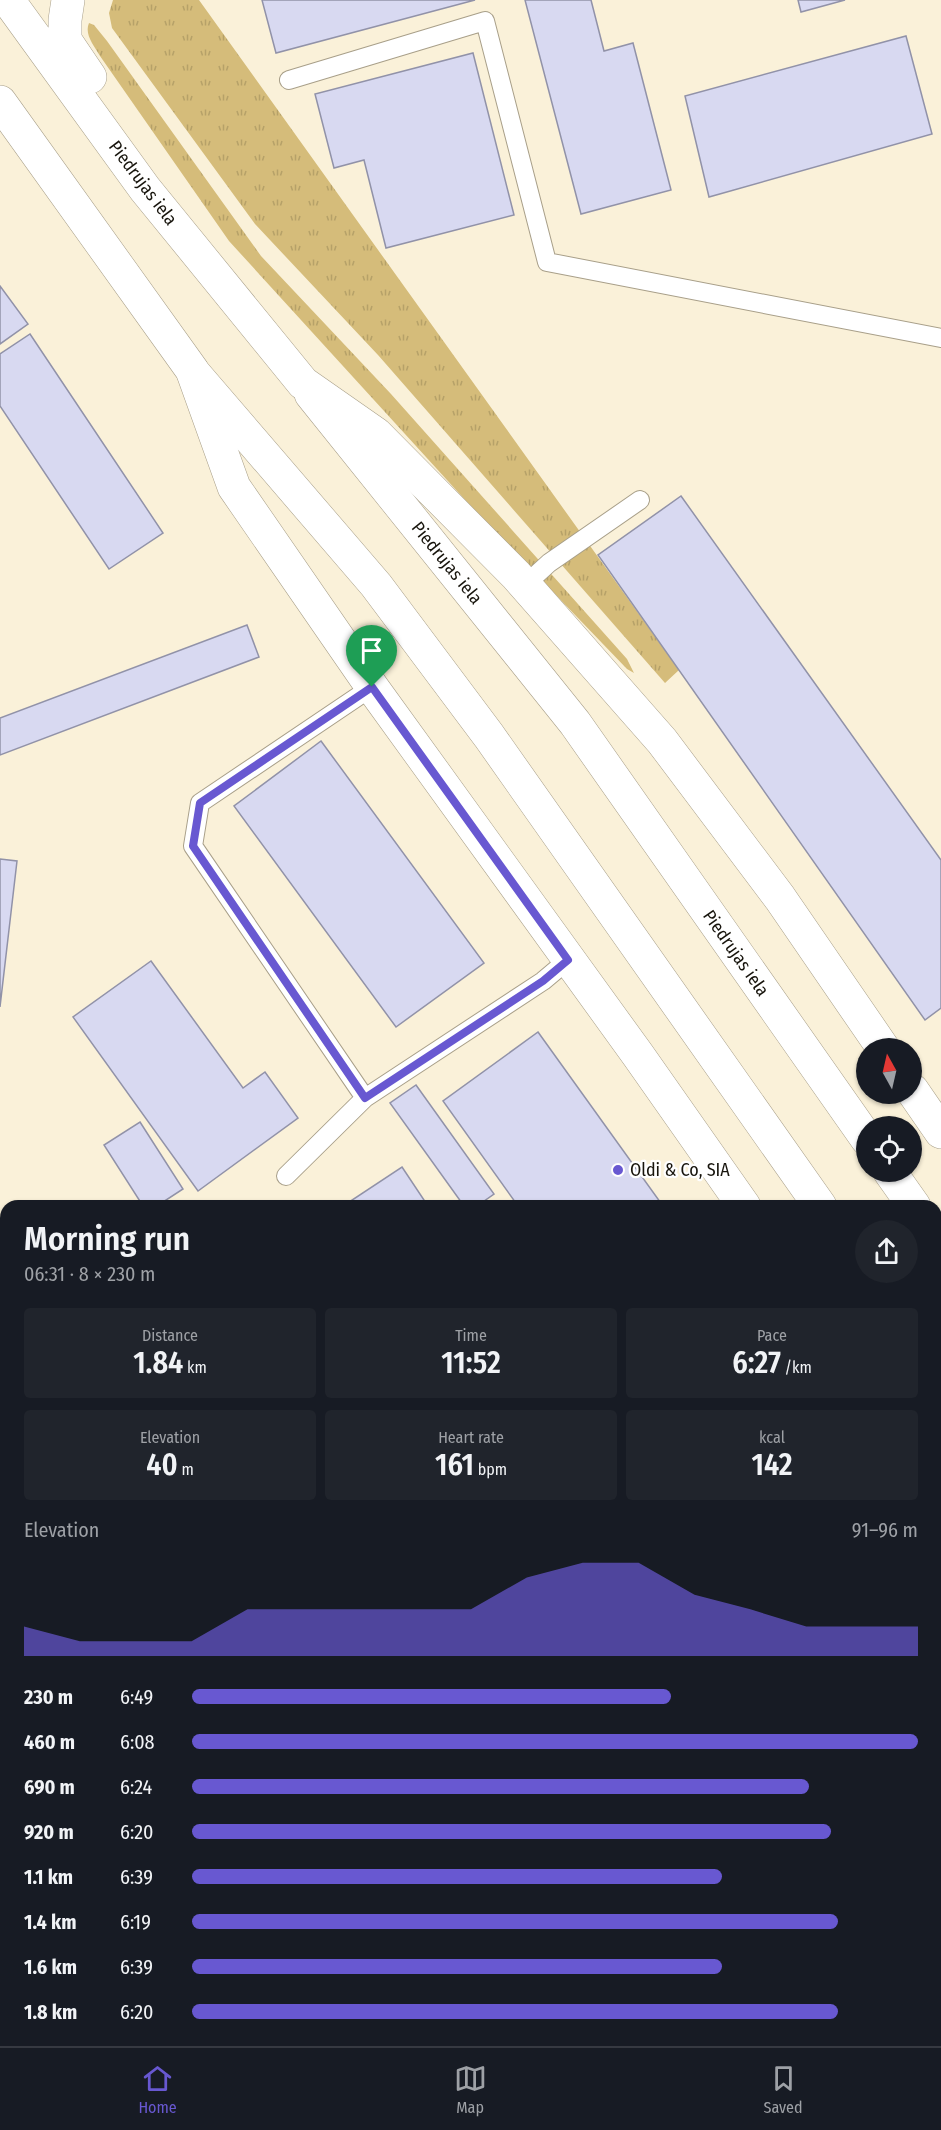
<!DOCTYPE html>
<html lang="en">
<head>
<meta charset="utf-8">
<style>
  body { margin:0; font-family:"Fira Sans Condensed",sans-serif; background:#20242c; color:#f1f3f6; height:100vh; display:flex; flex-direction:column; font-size:22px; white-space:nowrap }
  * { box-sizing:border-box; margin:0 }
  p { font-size:20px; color:#9ea1a6 }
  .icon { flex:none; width:33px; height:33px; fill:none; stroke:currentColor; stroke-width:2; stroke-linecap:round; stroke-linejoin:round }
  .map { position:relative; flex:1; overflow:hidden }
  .sheet { position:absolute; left:0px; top:1200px; width:942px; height:846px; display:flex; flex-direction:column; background:#171b24; border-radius:18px 18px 0 0; box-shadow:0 2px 4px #0004 }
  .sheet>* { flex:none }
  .needle { width:39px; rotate:352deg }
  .tools { position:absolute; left:856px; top:1038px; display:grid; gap:12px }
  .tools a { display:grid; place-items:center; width:66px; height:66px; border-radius:50%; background:#171b24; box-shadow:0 2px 4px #0004; font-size:30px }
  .pin { position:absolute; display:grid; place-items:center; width:51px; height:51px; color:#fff; margin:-62px -26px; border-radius:50% 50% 50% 0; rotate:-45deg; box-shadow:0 0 6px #0007 }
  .pin .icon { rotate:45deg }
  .round { display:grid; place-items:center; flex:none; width:63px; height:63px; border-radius:32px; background:#20242c }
  .summary { display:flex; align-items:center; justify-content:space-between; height:102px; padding:0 24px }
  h1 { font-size:33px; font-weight:600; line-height:45px }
  .stats { display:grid; grid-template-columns:repeat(3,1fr); gap:9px; height:102px; padding:6px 24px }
  .stats div { display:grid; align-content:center; border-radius:6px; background:#20242c; text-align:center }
  .stats b { font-size:30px; font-weight:600 }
  .stats small { font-size:16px; font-weight:400 }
  .stats p { font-size:16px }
  .chart { height:168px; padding:12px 24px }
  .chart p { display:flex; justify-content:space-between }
  .chart svg { width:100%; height:108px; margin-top:6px; fill:#6858d1; opacity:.7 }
  ul { padding:0 24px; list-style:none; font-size:20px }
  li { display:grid; grid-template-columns:96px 72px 1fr; align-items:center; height:45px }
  li i { height:15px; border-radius:8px; background:#6858d1 }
  .tabs { display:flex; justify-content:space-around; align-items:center; height:84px; border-top:2px solid #363941; background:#171b24; font-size:16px; color:#9ea1a6 }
  .tabs a { display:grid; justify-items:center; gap:3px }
  .tabs .on { color:#6858d1 }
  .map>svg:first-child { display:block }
  .grass { fill:url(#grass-tufts) }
  .building { fill:#d8d9f1; stroke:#9192a8; stroke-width:1.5 }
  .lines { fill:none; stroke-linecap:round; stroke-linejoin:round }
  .lane-casing { stroke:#a89f89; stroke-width:20 }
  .street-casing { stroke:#a89f89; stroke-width:34 }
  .secondary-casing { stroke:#a89f89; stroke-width:34 }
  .primary-casing { stroke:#a89f89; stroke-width:34 }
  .path { stroke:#888272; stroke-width:4; stroke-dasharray:4.5 3; stroke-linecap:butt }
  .lane { stroke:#fff; stroke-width:18 }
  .street { stroke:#fff; stroke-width:33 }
  .secondary { stroke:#fff; stroke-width:33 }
  .primary { stroke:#fff; stroke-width:33 }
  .route-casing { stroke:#fff; stroke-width:12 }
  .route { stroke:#6858d1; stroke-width:8 }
  .poi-dot { fill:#6858d1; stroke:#fff; stroke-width:2 }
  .labels { text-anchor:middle; stroke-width:4.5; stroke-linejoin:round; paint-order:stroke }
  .street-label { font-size:18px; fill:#17140c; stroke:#fff }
  .poi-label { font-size:18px; fill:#17140c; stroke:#fff; text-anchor:start }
</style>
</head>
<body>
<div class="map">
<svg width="941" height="2046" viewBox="0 0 941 2046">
  <defs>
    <pattern id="grass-tufts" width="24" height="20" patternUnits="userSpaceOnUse" patternTransform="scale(1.5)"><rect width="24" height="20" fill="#d5bc7a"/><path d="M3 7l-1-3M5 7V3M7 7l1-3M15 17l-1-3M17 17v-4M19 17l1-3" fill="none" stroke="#b6a168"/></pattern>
  </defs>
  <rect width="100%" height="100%" fill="#faf1d9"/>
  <path class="grass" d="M113 0H199L679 670 665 683 378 355 255 224 112 28 109 13Z
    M89 23 94 25 107 41 261 256 391 394 627 659 634 673 627 669 478 514 229 241 100 56C94 46 84 34 89 23Z
    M941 1639V2046H906L907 2040H936V1818L939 1808 936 1766V1650Z"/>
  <path class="building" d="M262 0H475L276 53Z
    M525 0H591L604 51 633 43 671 190 581 214Z
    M798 0H845L801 12Z
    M906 36 932 134 709 197 685 96Z
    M473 53 514 215 386 248 364 160 334 168 315 94Z
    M0 286 28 324 0 344Z
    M30 334 163 533 109 569 0 406V354Z
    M681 496 941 860V1008L925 1020 598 555Z
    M247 625 259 657 0 755V718Z
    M321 741 484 963 396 1027 234 806Z
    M0 859 17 861 0 1007Z
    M151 961 243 1088 265 1072 298 1118 198 1191 73 1017Z
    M538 1032 663 1206H518L443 1101Z
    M416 1085 494 1194 477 1206H464L390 1103Z
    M140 1122 183 1189 157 1206H143L104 1145Z
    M402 1167 428 1206H343Z
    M0 1275 6 1276V1342L0 1341Z
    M0 1503 6 1504V1559L0 1558Z
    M0 1776H6V1835L0 1834Z
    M73 2040H126L128 2046H74Z
    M230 2040H284L285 2046H232Z
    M643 2040H700L703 2046H641L645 2044Z"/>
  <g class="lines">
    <defs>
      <path id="lane" d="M289 80 485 21 547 262 941 338
        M525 585 549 563 640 500
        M365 1098 193 846 200 803 372 687
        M286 1176 365 1098 543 981 568 960
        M0 1485 6 1486"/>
      <path id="street" d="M936 1620 940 1615 941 1608
        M0 1664 6 1665
        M168 2040 169 2046
        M890 2046 892 2040"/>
      <path id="secondary" d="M193 372 376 585 489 736 820 1206
        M311 394 575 723 867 1139
        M890 1172 914 1206
        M936 1238 941 1245
        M936 1370 941 1377"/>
      <path id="primary" d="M8 0 145 189 303 383 376 434 516 575 662 741 780 898 883 1048
        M68 0 65 20V40L90 77
        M0 102 192 370 234 487 372 687 638 1055 744 1206
        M912 1090 941 1132
        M936 1479 941 1486"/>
    </defs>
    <use href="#lane" class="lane-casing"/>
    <use href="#street" class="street-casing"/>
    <use href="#secondary" class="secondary-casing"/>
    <use href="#primary" class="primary-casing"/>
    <path class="path" d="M0 1626 6 1627
      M0 1737 6 1738
      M0 1869 6 1870
      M400 2040V2046
      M471 2040 472 2046
      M567 2040 574 2046
      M754 2040 757 2046
      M593 2046 600 2040
      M714 2046 728 2040"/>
    <use href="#lane" class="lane"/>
    <use href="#street" class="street"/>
    <use href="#secondary" class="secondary"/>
    <use href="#primary" class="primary"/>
  </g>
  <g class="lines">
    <defs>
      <path id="route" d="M372 687 568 960 543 981 365 1098 193 846 200 803Z"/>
    </defs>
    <use href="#route" class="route-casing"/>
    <use href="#route" class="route"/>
  </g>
  <circle class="poi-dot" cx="618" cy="1170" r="6"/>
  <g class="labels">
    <g class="street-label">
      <text transform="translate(143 183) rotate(53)" y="6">Piedrujas iela</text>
      <text transform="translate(447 563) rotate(51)" y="6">Piedrujas iela</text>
      <text transform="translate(736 953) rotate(55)" y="6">Piedrujas iela</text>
    </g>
    <g class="poi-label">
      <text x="630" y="1176">Oldi &amp; Co, SIA</text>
    </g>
  </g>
</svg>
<div class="tools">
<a><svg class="needle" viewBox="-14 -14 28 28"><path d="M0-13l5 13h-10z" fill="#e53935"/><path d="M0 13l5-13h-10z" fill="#9ea1a6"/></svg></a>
<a><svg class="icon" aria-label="locate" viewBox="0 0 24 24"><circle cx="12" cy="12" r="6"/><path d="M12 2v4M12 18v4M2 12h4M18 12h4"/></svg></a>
</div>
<div class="pin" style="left:372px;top:687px;background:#1e9e55"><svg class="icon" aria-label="arrive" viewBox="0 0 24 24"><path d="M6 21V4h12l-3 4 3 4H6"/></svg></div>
<section class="sheet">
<div class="summary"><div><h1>Morning run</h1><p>06:31 · 8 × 230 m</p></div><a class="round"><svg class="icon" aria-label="share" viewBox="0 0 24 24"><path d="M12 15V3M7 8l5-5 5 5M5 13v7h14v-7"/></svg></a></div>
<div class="stats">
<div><p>Distance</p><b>1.84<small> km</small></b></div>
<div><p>Time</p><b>11:52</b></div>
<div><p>Pace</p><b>6:27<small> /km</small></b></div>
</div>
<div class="stats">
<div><p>Elevation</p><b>40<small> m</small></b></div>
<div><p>Heart rate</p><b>161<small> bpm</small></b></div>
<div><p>kcal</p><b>142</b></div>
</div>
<div class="chart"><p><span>Elevation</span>91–96 m</p>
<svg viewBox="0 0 160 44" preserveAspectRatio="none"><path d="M0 44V32L10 38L20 38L30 38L40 25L50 25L60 25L70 25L80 25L90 12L100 6L110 6L120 19L130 25L140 32L150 32L160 32V44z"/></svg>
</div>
<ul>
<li><b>230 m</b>6:49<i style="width:66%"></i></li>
<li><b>460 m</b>6:08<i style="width:100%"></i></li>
<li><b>690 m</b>6:24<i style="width:85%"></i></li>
<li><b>920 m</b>6:20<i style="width:88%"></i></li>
<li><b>1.1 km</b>6:39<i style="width:73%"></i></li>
<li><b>1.4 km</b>6:19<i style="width:89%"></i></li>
<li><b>1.6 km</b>6:39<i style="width:73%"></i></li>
<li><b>1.8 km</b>6:20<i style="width:89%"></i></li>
</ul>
</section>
</div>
<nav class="tabs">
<a class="on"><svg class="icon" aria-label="home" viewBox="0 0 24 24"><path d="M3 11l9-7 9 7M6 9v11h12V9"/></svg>Home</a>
<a><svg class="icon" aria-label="map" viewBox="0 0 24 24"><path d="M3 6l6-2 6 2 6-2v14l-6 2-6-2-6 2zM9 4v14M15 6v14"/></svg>Map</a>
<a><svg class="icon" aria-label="saved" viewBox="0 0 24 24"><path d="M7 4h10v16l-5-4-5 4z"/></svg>Saved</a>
</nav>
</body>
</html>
